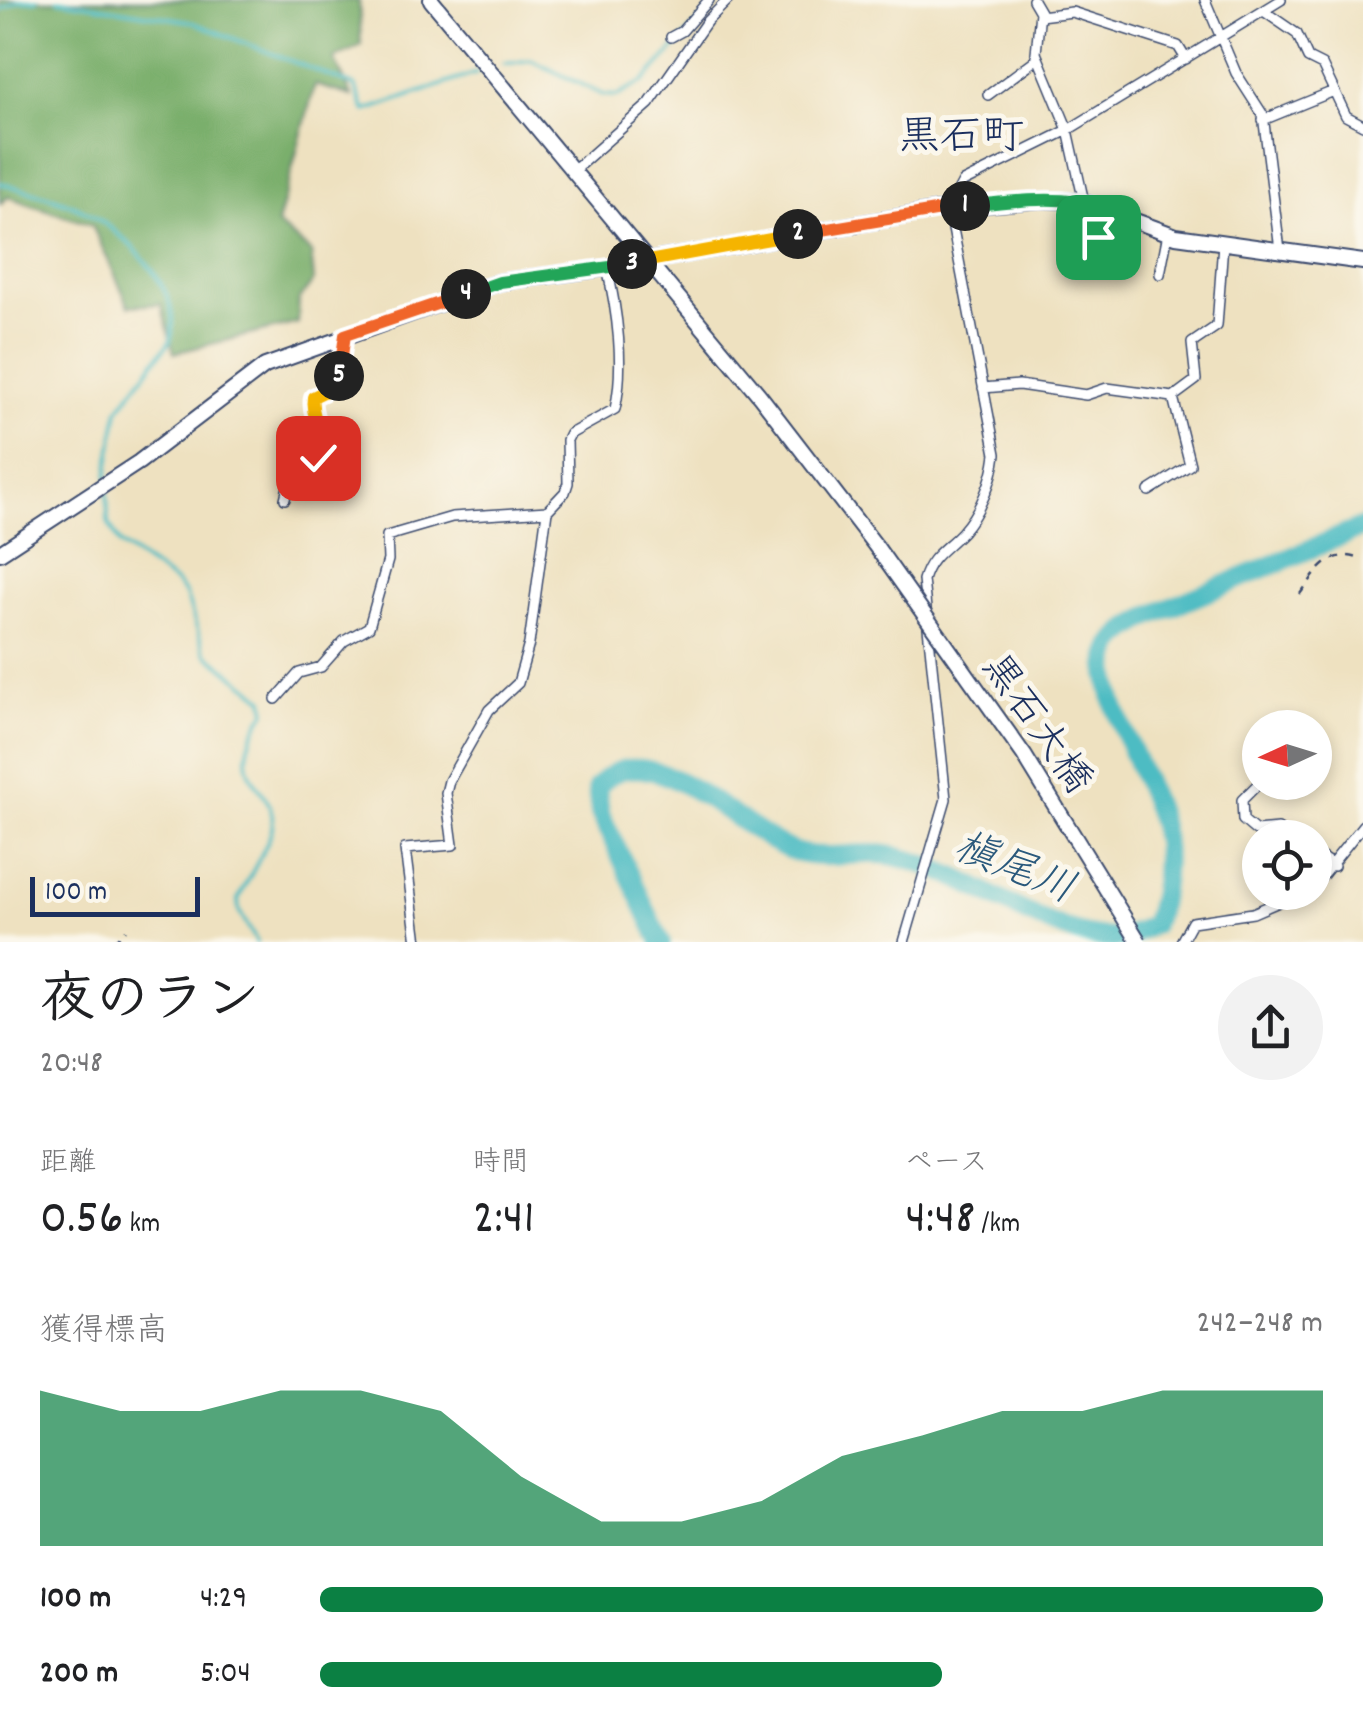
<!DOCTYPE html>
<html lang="ja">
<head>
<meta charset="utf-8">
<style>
  body { margin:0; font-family:Dekko,"Klee One",sans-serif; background:#f2f2f2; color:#202124; height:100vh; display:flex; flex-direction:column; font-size:38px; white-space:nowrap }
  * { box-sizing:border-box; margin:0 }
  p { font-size:32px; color:#757577 }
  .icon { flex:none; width:55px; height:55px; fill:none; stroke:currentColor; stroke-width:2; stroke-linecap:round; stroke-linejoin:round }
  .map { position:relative; height:942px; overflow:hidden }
  .side { display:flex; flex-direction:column; background:#fff; flex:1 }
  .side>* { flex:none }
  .needle { width:65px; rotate:266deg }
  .controls { position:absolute; left:1242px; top:710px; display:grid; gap:20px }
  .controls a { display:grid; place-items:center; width:90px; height:90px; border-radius:50%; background:#fff; box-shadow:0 5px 15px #0003; font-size:50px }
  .scale { position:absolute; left:30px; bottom:25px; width:170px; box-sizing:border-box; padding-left:10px; border:5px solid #1b2f5e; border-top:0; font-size:28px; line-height:35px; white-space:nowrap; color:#1b2f5e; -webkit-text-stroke:8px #fbf7ec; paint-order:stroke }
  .pin { position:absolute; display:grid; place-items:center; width:85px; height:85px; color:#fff; margin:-42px; border-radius:20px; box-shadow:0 5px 15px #0006 }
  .km { position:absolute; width:50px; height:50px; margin:-25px; border-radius:50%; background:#222; color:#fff; font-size:28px; line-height:50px; text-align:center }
  .round { display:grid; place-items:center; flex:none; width:105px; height:105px; border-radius:52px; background:#f2f2f2 }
  .summary { display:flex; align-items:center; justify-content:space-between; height:170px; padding:0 40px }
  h1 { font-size:55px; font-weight:600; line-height:75px }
  .figures { display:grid; grid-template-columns:repeat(3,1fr); gap:15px; height:170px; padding:10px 40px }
  .figures div { display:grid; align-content:center }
  .figures b { font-size:50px; font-weight:600 }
  .figures small { font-size:28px; font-weight:400 }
  .figures p { font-size:28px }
  .chart { height:280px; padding:20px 40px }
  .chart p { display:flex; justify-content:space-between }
  .chart svg { width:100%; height:180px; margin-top:10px; fill:#0b8043; opacity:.7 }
  ul { padding:0 40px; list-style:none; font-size:32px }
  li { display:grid; grid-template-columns:160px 120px 1fr; align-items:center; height:75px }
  li i { height:25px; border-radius:12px; background:#0b8043 }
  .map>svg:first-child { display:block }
  .forest { fill:#7aaf6c; stroke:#4a6f65; stroke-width:2.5 }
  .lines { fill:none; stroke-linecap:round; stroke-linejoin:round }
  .stream { stroke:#4ebcc3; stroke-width:4 }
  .river { stroke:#4ebcc3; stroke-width:20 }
  .street-casing { stroke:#3b4a6d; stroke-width:12 }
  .secondary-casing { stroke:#3b4a6d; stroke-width:18 }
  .path { stroke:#3b4a6d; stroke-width:2.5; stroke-dasharray:8 8; stroke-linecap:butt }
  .street { stroke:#fff; stroke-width:9 }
  .secondary { stroke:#fff; stroke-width:14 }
  .secondary-bridge-casing { stroke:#3b4a6d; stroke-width:18; stroke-linecap:butt }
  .secondary-bridge { stroke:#fff; stroke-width:14 }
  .split-1-casing { stroke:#fff; stroke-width:20 }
  .split-2-casing { stroke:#fff; stroke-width:20 }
  .split-3-casing { stroke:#fff; stroke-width:20 }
  .split-4-casing { stroke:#fff; stroke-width:20 }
  .split-5-casing { stroke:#fff; stroke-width:20 }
  .split-6-casing { stroke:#fff; stroke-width:20 }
  .split-1 { stroke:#22a559; stroke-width:12 }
  .split-2 { stroke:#f0652b; stroke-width:12 }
  .split-3 { stroke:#f5b400; stroke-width:12 }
  .split-4 { stroke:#22a559; stroke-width:12 }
  .split-5 { stroke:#f0652b; stroke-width:12 }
  .split-6 { stroke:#f5b400; stroke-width:12 }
  .labels { text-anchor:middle; stroke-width:10; stroke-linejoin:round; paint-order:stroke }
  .street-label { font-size:40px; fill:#1b2f5e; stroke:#fbf7ec }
  .neighbourhood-label { font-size:42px; fill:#1b2f5e; stroke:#fbf7ec }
  .water-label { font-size:42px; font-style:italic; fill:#2a597c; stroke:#fbf7ec }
</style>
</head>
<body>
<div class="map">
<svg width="1363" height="942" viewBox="0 0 1363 942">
  <rect width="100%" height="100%" fill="#fbf7ec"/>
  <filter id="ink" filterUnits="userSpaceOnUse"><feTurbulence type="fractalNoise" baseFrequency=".01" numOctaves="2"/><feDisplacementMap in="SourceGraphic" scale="20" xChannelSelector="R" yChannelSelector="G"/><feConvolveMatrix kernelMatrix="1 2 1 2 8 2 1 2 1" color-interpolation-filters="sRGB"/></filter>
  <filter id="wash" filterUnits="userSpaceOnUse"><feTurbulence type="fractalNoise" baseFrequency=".0048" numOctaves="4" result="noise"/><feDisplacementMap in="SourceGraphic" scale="40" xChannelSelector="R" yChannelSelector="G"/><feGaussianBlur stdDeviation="2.25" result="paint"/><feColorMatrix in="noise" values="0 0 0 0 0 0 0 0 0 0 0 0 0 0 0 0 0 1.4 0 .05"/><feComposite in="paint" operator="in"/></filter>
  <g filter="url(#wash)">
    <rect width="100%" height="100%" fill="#eee1c0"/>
    <path class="forest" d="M0 0H359L361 45 334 59 352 96 315 85 277 224 311 252 314 280 299 300 298 323 174 353 161 304 129 306 92 225 8 197 0 204Z"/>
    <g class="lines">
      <path class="stream" d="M58 0 189 21 355 86 365 111 477 73
        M0 10 19 1 37 0
        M504 64 531 60 603 95 617 96 644 81 720 0
        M0 183C32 192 67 199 95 217 132 241 185 293 170 341L118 410 107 477
        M107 486 108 522 120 544 175 582 186 595 205 653 264 699 266 712C217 784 279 782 272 828 269 846 246 881 238 900L239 911 257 942"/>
      <path class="river" d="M661 942 600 813 597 788C647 722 748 843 803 854 830 860 860 851 887 855 963 866 1045 940 1117 938 1128 937 1142 929 1153 925 1163 897 1167 872 1164 842 1160 793 1094 696 1110 651 1117 633 1134 626 1150 616L1363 527"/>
    </g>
  </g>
  <g filter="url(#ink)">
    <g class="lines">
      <defs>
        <path id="street" d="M1033 0 1040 12 1036 53 1068 130 1084 202
          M1205 0 1236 73 1263 115 1280 250
          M1265 12 1297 34 1308 58 1322 65 1346 116 1363 125
          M1040 16 1072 12 1178 46 1186 59
          M671 37 682 31 709 0
          M988 95 1038 58
          M1263 120 1334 91
          M572 172 649 104 707 21 728 0
          M1063 247 1094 246 1103 208
          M1160 274 1168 233
          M983 388 1019 385 1086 395 1107 388 1173 397 1190 465 1149 491
          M1173 397 1196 380 1192 343 1217 326 1223 243
          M285 499 292 470C349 440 305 437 313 397L336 387 345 335
          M276 699 299 673 321 667 344 641 369 627 388 560 387 536 452 517 547 511
          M1260 782 1242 800 1243 820 1256 831 1278 829 1291 838
          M1315 853 1334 866
          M1315 885 1363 825
          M417 942 405 849 453 845 446 793 449 781 489 710 518 683 529 644 547 511 565 492 568 483 567 440 570 434 615 409C625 366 617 310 607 268
          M904 942 946 799 923 580C930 556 945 550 962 532 980 512 993 480 996 454L949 208 963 182 1068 130 1281 0
          M1181 942 1192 922 1253 913 1302 892"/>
        <path id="secondary" d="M431 0 760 396 875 545
          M0 553 139 462 265 366 500 282 607 268 949 208 1042 200 1084 202 1176 236 1363 262"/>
      </defs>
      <use href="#street" class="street-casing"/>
      <use href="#secondary" class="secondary-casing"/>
      <path class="path" d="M1300 594C1317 572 1331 546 1363 560
        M114 942 126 930"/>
      <use href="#street" class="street"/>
      <use href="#secondary" class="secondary"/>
      <defs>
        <path id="secondary-bridge" d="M875 545 1024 755 1139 942"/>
      </defs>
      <use href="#secondary-bridge" class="secondary-bridge-casing"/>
      <use href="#secondary-bridge" class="secondary-bridge"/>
    </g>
  </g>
  <g class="lines" filter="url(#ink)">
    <defs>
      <path id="split-1" d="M965 206C1011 202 1060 193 1104 208L1098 237"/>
      <path id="split-2" d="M798 234 965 206"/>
      <path id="split-3" d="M632 264 798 234"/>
      <path id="split-4" d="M466 294 500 282 632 264"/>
      <path id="split-5" d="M339 376 345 335 466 294"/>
      <path id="split-6" d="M318 458C329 435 309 418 313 397L336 386 339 376"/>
    </defs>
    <use href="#split-1" class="split-1-casing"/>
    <use href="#split-2" class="split-2-casing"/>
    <use href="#split-3" class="split-3-casing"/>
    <use href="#split-4" class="split-4-casing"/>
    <use href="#split-5" class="split-5-casing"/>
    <use href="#split-6" class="split-6-casing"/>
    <use href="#split-1" class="split-1"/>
    <use href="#split-2" class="split-2"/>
    <use href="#split-3" class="split-3"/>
    <use href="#split-4" class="split-4"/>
    <use href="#split-5" class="split-5"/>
    <use href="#split-6" class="split-6"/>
  </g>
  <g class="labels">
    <g class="street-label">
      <text transform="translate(1039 722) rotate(55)" y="14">黒石大橋</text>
    </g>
    <g class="neighbourhood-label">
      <text x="961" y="148">黒石町</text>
    </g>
    <g class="water-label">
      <text transform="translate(1016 865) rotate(22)" y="15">槇尾川</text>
    </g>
  </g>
</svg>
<div class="controls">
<a><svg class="needle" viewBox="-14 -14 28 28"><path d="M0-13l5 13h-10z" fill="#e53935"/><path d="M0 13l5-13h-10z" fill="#757577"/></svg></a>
<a><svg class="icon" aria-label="locate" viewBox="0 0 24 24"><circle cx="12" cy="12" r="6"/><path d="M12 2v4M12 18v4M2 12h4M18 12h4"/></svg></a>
</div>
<div class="scale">100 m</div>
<div class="pin" style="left:1098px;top:237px;background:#1e9e55"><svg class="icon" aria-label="arrive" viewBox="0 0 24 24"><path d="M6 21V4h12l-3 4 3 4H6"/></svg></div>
<div class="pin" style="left:318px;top:458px;background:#d93025"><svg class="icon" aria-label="check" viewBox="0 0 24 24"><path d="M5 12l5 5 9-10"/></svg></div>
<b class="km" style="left:965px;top:206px">1</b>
<b class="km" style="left:798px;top:234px">2</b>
<b class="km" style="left:632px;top:264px">3</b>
<b class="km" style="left:466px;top:294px">4</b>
<b class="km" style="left:339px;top:376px">5</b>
</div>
<section class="side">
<div class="summary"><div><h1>夜のラン</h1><p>20:48</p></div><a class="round"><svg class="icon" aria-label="share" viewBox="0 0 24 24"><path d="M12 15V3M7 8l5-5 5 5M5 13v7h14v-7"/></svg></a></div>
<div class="figures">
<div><p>距離</p><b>0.56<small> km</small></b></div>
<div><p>時間</p><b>2:41</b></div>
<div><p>ペース</p><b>4:48<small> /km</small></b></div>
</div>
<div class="chart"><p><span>獲得標高</span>242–248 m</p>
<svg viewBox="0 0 160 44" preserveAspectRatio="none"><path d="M0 44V6L10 11L20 11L30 6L40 6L50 11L60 27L70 38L80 38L90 33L100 22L110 17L120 11L130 11L140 6L150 6L160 6V44z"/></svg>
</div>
<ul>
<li><b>100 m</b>4:29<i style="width:100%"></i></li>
<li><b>200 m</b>5:04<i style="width:62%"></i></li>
</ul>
</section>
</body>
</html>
